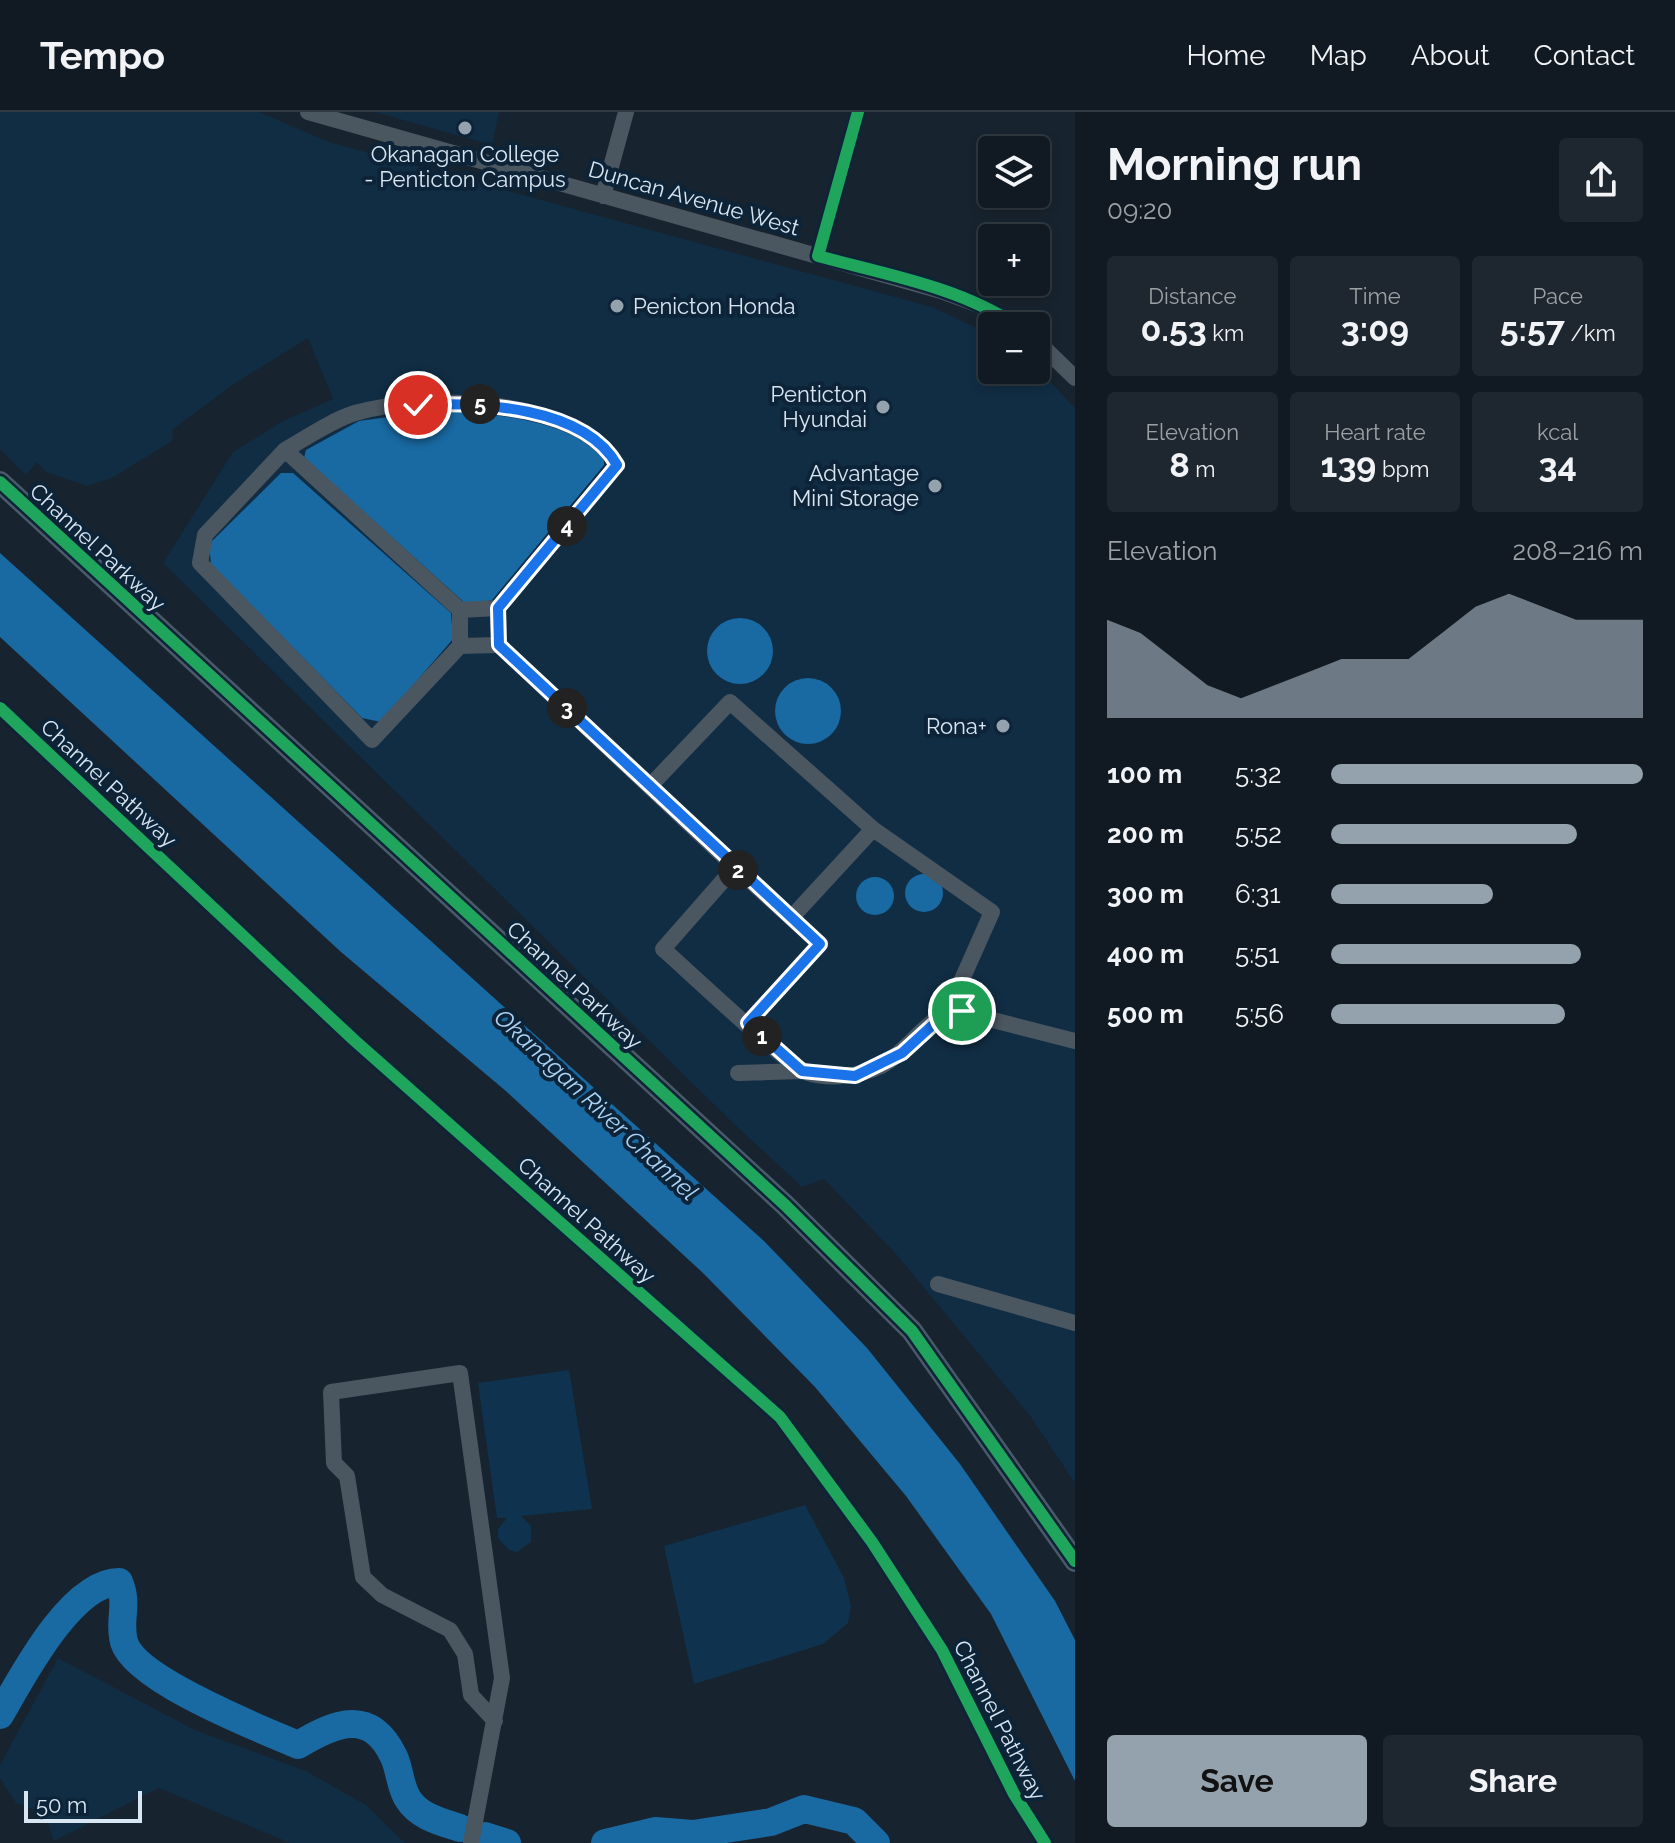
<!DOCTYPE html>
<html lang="en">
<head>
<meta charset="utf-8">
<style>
  body { margin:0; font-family:Raleway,sans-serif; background:#1e272f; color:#f1f3f6; height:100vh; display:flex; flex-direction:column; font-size:30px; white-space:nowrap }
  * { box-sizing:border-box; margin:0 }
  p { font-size:26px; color:#9ca1a5 }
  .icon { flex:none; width:44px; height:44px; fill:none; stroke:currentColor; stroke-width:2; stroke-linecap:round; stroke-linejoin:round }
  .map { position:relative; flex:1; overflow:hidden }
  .details { display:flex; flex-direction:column; background:#111a22; width:600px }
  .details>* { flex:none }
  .controls { position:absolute; left:978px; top:24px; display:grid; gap:16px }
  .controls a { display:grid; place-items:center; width:72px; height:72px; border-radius:8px; background:#111a22; box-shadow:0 4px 12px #0003,0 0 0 2px #303840; font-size:40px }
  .scale { position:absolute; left:24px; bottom:20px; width:118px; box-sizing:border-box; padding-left:8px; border:4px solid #d8e6f3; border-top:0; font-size:22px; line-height:28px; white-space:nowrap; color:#d8e6f3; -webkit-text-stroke:6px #0d2438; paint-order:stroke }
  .pin { position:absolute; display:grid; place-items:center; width:68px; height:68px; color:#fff; margin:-34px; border:4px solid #fff; border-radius:50%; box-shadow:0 2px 8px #0007 }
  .km { position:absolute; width:40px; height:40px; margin:-20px; border-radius:50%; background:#222; color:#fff; font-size:22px; line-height:40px; text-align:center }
  .round { display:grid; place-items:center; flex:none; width:84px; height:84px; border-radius:8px; background:#1e272f }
  .summary { display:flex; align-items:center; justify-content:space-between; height:136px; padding:0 32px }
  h1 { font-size:44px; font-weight:700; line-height:60px }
  .metrics { display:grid; grid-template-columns:repeat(3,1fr); gap:12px; height:136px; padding:8px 32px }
  .metrics div { display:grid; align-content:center; border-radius:8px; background:#1e272f; text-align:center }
  .metrics b { font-size:34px; font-weight:700 }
  .metrics small { font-size:22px; font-weight:400 }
  .metrics p { font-size:22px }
  .chart { height:224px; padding:16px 32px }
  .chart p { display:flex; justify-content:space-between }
  .chart svg { width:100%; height:144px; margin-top:8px; fill:#94a2ae; opacity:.7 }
  .cta { display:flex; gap:16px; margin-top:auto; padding:16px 32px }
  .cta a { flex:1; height:92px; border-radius:8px; background:#94a2ae; color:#111; font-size:32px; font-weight:700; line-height:92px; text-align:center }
  .cta a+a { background:#1e272f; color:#f1f3f6 }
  ul { padding:0 32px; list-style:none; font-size:26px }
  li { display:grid; grid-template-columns:128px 96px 1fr; align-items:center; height:60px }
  li i { height:20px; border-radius:10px; background:#94a2ae }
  header { display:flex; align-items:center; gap:48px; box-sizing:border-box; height:112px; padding:0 40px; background:#111a22; border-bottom:2px solid #303840 }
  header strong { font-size:38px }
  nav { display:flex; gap:44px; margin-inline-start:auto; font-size:28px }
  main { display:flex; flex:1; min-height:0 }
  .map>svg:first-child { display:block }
  .built { fill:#112d44 }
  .green { fill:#0f334e }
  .water { fill:#1969a2 }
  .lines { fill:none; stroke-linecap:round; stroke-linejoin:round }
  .river { stroke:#1969a2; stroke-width:28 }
  .minor { stroke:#4a5660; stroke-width:16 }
  .highway { stroke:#4b5a69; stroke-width:22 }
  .cycleway-casing { stroke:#0d2438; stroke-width:17 }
  .cycleway { stroke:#20a55d; stroke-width:12 }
  .route-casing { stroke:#fff; stroke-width:16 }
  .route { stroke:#1a73e8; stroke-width:10 }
  .poi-dot { fill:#94a2ae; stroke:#0d2438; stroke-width:3 }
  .labels { text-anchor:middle; stroke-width:8; stroke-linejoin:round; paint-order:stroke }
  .poi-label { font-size:22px; fill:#d8e6f3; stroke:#0d2438; text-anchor:end }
  .street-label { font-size:22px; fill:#d8e6f3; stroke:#0d2438 }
  .water-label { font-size:24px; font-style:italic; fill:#add2f4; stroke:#0d2438 }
</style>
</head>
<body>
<header>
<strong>Tempo</strong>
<nav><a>Home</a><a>Map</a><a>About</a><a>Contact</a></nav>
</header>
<main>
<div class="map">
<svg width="1075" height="1731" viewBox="0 0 1075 1731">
  <rect width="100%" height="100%" fill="#17232e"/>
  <path class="built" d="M0 0H259L329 30 932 195 992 223V258L1036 255 1075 296V1371L1031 1305 897 1143 824 1067 802 1075 732 1010 163 451 233 340 283 309 333 287 308 226 234 272 173 317 172 329 112 366 87 374 46 360 37 350 26 363 0 337Z
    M375 0H499L492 33Z
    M58 1546 195 1618 306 1659 366 1693 405 1731H290L159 1676 54 1729 45 1702 16 1691 0 1666V1653Z"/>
  <path class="green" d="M569 1258 592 1397 521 1404 531 1414V1430L517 1440 509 1438 498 1426V1417L507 1406H497L478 1271Z
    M805 1393 844 1466 851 1494 848 1511 823 1532 694 1572 664 1434Z"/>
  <path class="water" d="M440 298C495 303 562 305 604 345V353L492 488 467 493 304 346 306 338 359 309Z
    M281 361H293L451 501 453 527 381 610 362 606 211 452 209 432Z
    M0 441 764 1129 867 1236 960 1352 1055 1489 1075 1528V1669L991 1502 906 1384 815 1275 703 1161 507 980 341 840 0 525Z
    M707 539a33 33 0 1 1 66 0a33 33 0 1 1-66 0Z
    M775 599a33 33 0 1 1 66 0a33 33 0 1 1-66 0Z
    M905 781a19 19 0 1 1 38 0a19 19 0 1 1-38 0Z
    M856 784a19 19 0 1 1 38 0a19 19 0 1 1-38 0Z"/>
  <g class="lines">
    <path class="river" d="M0 1603C22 1565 71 1470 119 1470 129 1494 118 1507 124 1530 135 1568 261 1617 298 1633 336 1610 371 1596 394 1645 400 1658 400 1675 408 1687 419 1705 442 1710 460 1716
      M485 1724 507 1731
      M605 1731 655 1719 693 1722 771 1710 804 1697 854 1709 876 1731"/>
    <path class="minor" d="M308 0 941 179 979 193 1017 214
      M603 84 626 0
      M818 144 858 0
      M1036 228 1075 266
      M285 338 205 423 200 451 372 628 460 534V498
      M498 496 460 498 285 338C306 326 332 308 355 301 423 281 579 285 617 353L498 496 499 533 735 755 663 837C685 856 790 956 808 961 832 968 859 964 881 954 905 942 931 902 954 898L1075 929
      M460 534 499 533
      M650 674 730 590 873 717 992 800 948 899
      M735 755 820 832 748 911
      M791 806 873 717
      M738 961 802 959
      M938 1172 1075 1211
      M471 1731 502 1566 460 1261 331 1280 334 1351 347 1364 363 1465 382 1483 450 1518 465 1542 471 1583 495 1609"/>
    <path class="highway" d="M0 370 785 1093 912 1219 1075 1449"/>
    <defs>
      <path id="cycleway" d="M858 0 818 144C883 162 961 175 1017 214
        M0 370 785 1093 912 1219 1075 1449
        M0 596 354 928 780 1305 872 1430 942 1538 1014 1682 1045 1731"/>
    </defs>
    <use href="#cycleway" class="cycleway-casing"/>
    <use href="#cycleway" class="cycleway"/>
  </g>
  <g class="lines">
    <defs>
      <path id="route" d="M418 293C478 290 584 294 617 353L498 496 499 533 820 832 748 911 802 959 855 964 902 941 948 899H962"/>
    </defs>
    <use href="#route" class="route-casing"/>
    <use href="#route" class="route"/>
  </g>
  <g class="poi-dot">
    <circle cx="465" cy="16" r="8"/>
    <circle cx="617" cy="194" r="8"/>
    <circle cx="883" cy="295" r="8"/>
    <circle cx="935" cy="374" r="8"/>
    <circle cx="1003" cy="614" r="8"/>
  </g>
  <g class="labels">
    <g class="poi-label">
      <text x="465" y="50" text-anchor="middle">Okanagan College<tspan x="465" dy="25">- Penticton Campus</tspan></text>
      <text x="633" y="202" text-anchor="start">Penicton Honda</text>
      <text x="867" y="290">Penticton<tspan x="867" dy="25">Hyundai</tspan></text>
      <text x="919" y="369">Advantage<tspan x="919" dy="25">Mini Storage</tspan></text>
      <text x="987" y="622">Rona+</text>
    </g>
    <g class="street-label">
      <text transform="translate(694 86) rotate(16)" y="8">Duncan Avenue West</text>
      <text transform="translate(98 435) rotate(43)" y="8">Channel Parkway</text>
      <text transform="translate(109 671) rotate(43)" y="8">Channel Pathway</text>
      <text transform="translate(575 873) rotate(43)" y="8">Channel Parkway</text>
      <text transform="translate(587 1108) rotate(42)" y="8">Channel Pathway</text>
      <text transform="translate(1000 1608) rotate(63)" y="8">Channel Pathway</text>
    </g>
    <g class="water-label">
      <text transform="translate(596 993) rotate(43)" y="8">Okanagan River Channel</text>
    </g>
  </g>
</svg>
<div class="controls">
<a><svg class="icon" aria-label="layers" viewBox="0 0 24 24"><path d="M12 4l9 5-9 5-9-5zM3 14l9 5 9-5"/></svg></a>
<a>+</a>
<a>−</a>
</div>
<div class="scale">50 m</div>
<div class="pin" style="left:962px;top:899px;background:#1e9e55"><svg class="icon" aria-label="arrive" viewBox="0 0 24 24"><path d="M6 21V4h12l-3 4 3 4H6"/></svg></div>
<div class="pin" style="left:418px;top:293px;background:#d93025"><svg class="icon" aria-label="check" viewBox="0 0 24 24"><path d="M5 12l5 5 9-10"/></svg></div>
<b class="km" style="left:762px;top:924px">1</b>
<b class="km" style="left:738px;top:758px">2</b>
<b class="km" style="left:567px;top:596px">3</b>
<b class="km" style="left:567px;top:414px">4</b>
<b class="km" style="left:480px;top:292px">5</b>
</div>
<section class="details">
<div class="summary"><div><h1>Morning run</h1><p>09:20</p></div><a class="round"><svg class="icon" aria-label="share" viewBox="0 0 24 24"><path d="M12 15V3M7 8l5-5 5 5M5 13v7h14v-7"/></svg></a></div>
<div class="metrics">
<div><p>Distance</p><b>0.53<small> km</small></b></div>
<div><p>Time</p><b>3:09</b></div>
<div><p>Pace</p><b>5:57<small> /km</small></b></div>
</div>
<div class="metrics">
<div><p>Elevation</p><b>8<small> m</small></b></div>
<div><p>Heart rate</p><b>139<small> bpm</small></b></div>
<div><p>kcal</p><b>34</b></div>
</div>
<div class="chart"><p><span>Elevation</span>208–216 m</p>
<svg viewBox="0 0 160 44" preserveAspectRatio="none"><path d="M0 44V14L10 18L20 26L30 34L40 38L50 34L60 30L70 26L80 26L90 26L100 18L110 10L120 6L130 10L140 14L150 14L160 14V44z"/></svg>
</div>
<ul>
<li><b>100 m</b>5:32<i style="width:100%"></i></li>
<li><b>200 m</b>5:52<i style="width:79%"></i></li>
<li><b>300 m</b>6:31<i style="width:52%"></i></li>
<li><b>400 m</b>5:51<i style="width:80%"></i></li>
<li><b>500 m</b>5:56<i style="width:75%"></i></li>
</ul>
<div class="cta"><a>Save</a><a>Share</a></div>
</section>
</main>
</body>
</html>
